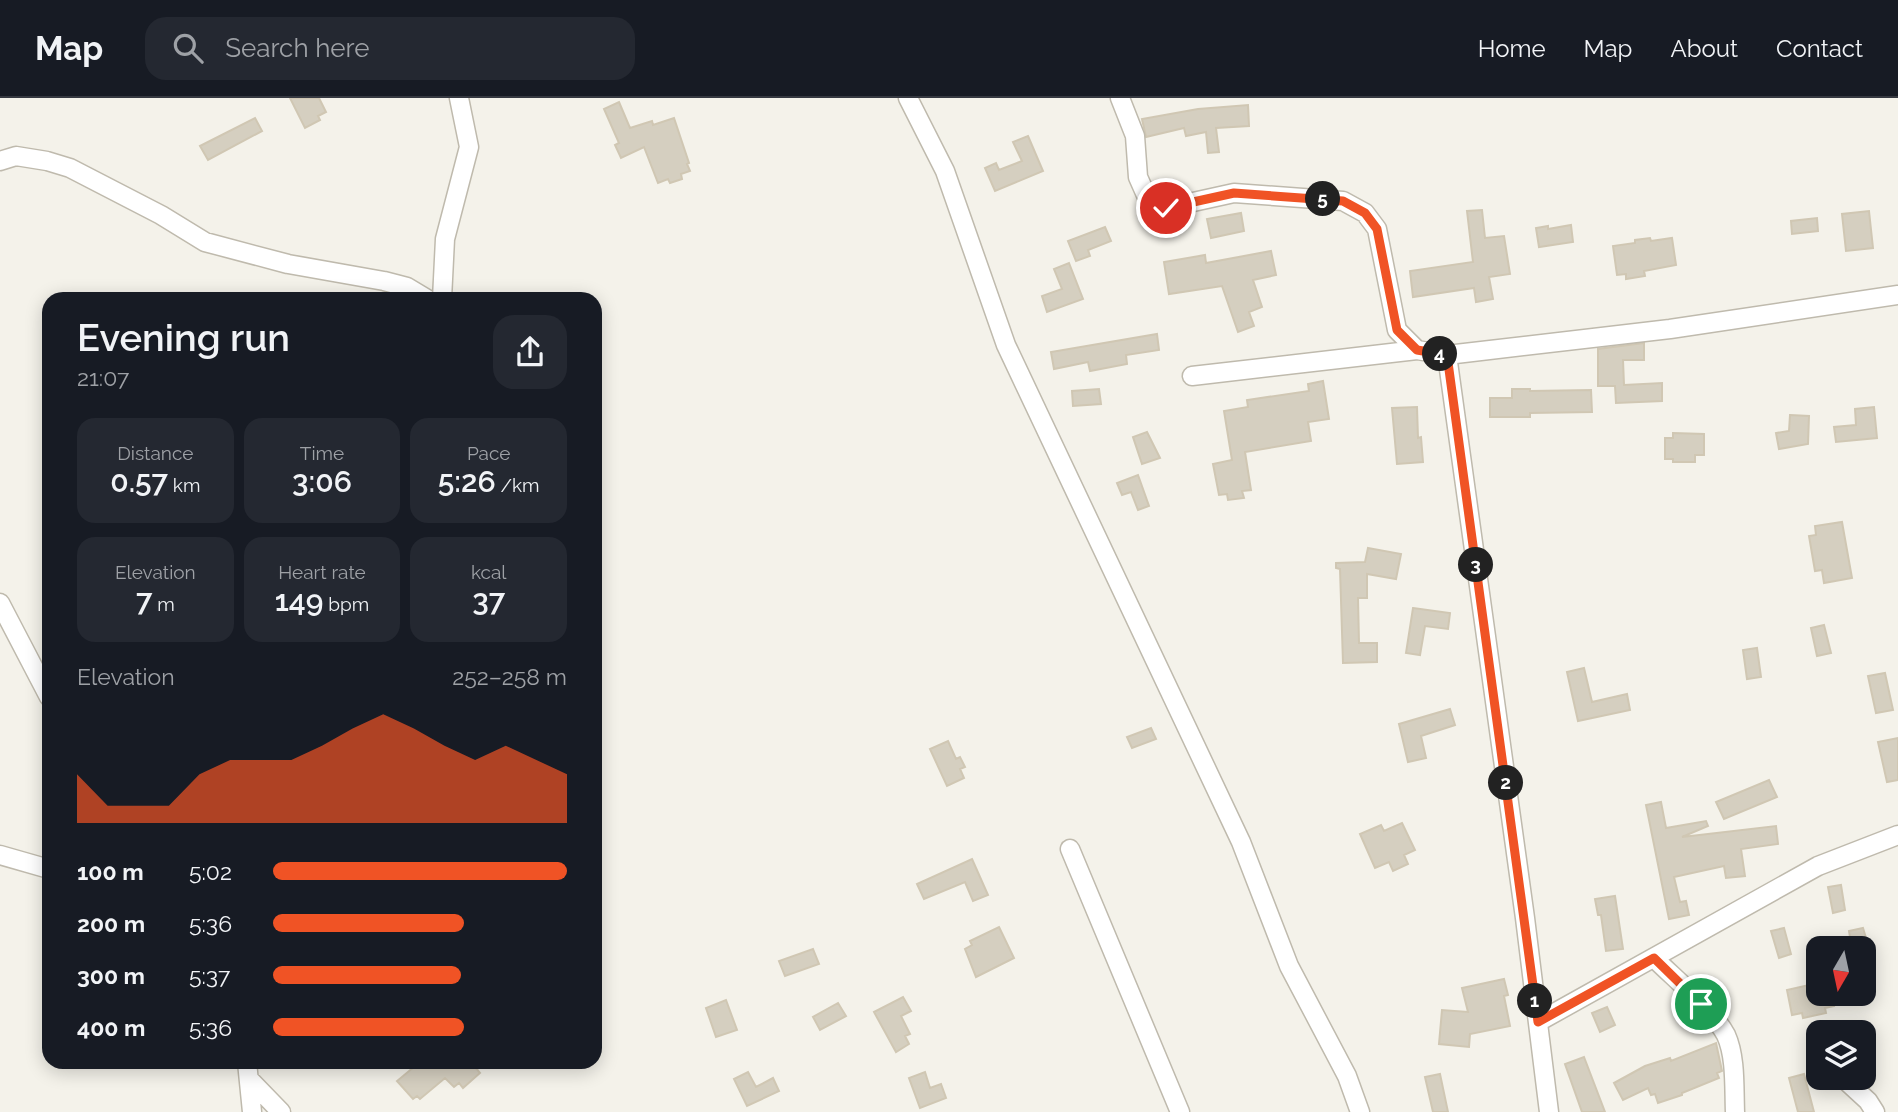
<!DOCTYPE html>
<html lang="en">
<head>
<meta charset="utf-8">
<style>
  body { margin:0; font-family:Raleway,sans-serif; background:#242831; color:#f1f3f6; height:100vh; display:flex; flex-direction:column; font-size:26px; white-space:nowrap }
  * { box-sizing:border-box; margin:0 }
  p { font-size:23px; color:#9ea1a6 }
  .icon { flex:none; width:38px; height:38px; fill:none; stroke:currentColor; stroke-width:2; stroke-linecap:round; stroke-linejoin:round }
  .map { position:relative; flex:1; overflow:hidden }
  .side { position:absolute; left:42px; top:194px; width:560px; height:777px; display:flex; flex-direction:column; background:#171b24; border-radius:21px; box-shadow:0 4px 18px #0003 }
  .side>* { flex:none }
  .needle { width:46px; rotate:189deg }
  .tools { position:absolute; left:1806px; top:838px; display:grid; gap:14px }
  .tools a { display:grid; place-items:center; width:70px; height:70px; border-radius:14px; background:#171b24; box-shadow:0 4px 18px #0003; font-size:35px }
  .pin { position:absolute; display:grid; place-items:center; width:60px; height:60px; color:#fff; margin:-30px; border:4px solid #fff; border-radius:50%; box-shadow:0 2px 7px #0007 }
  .km { position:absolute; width:35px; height:35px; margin:-18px; border-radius:50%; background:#222; color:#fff; font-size:19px; line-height:35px; text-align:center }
  .round { display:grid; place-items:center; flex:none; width:74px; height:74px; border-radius:21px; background:#242831 }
  .summary { display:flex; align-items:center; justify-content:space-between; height:119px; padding:0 35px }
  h1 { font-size:38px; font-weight:600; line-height:52px }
  .figures { display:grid; grid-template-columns:repeat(3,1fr); gap:10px; height:119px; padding:7px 35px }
  .figures div { display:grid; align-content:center; border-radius:18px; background:#242831; text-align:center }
  .figures b { font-size:30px; font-weight:600 }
  .figures small { font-size:19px; font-weight:400 }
  .figures p { font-size:19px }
  .chart { height:196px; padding:14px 35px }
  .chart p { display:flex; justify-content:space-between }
  .chart svg { width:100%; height:126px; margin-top:7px; fill:#f05325; opacity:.7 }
  ul { padding:0 35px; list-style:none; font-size:23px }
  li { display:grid; grid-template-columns:112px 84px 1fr; align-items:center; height:52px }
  li i { height:18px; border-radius:9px; background:#f05325 }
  header { display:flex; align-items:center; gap:42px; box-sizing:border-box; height:98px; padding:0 35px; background:#171b24; border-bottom:2px solid #363941 }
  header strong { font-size:33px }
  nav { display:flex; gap:38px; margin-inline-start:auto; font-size:24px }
  .search { width:490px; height:63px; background:#242831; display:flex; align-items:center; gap:18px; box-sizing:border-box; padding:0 24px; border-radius:21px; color:#9ea1a6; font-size:26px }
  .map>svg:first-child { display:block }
  .building { fill:#d5cfc0; stroke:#d0c7b3; stroke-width:2 }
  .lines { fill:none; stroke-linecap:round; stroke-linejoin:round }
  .minor-casing { stroke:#bfbaad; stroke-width:21 }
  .minor { stroke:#fff; stroke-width:18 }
  .route-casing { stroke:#fff; stroke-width:14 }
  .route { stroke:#f05325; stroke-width:9 }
</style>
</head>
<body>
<header>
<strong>Map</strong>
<div class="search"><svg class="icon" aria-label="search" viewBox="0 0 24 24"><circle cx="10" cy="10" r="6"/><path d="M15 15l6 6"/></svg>Search here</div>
<nav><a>Home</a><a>Map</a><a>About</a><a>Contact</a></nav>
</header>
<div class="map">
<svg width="1898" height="1014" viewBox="0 0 1898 1014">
  <rect width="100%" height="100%" fill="#f4f2ea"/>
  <path class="building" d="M290 0H319L326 14 318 18 320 22 305 30Z
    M619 4 630 30 652 23 653 27 674 20 689 65 687 66 690 73 681 76 682 81 670 85 668 81 658 85 644 49 621 60 615 47 619 45 604 11Z
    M1248 7 1249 28 1216 30 1219 54 1208 55 1206 34 1186 38 1184 30 1146 39 1142 21 1198 11Z
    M255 20 262 33 208 62 200 48Z
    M1028 38 1043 73 995 93 985 70 996 65 999 72 1022 63 1013 44Z
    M1482 112 1485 140 1504 138 1510 176 1489 179 1493 201 1476 204 1474 190 1413 199 1410 173 1473 164 1467 113Z
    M1869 113 1873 150 1846 153 1842 116Z
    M1241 115 1244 133 1211 140 1207 121Z
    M1817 120 1818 133 1792 136 1791 123Z
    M1571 127 1573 144 1539 149 1536 130 1548 128V131Z
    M1105 129 1111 143 1088 152 1090 158 1076 163 1068 143Z
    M1650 140 1651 143 1672 140 1676 167 1644 173 1645 178 1626 181V176L1617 177 1613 148 1635 145V142Z
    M1271 153 1276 177 1253 182 1262 209 1249 214 1254 228 1238 234 1222 188 1169 196 1164 164 1205 157 1206 165Z
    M1069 165 1083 201 1047 214 1042 198 1062 191 1054 171Z
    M1157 236 1159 252 1126 257 1127 266 1090 273 1088 264 1054 271 1051 254Z
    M1644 245V262H1623L1624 287 1662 285V303L1616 305 1615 288H1598V251Z
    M1323 283 1329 321 1308 324 1311 343 1245 354 1251 392 1242 393 1244 400 1228 402 1227 396 1219 397 1213 366 1232 362 1224 313 1248 309 1247 302 1309 293 1308 286Z
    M1099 291 1101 306 1073 308 1072 293Z
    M1512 291H1530V293L1591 292 1592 314 1530 315V319H1490V300H1512Z
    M1417 309 1418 340 1421 339 1423 364 1397 366 1392 310Z
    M1874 309 1877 340 1836 344 1834 329 1856 327 1855 311Z
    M1790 317 1809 318 1808 346 1779 351 1776 335 1789 333Z
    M1147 334 1160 360 1142 366 1133 339Z
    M1673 335 1704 336V357H1695V364H1673V361H1665V340H1673Z
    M1138 377 1149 408 1138 412 1131 394 1122 397 1117 385Z
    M1842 424 1852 480 1824 485 1822 472 1815 473 1809 438 1816 437 1815 428Z
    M1368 450 1401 456 1396 481 1367 476V500H1358L1359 545H1377V564L1343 565 1340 471 1336 470V465L1365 464Z
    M1413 510 1450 515 1448 531 1425 528 1420 557 1406 555Z
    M1824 527 1831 555 1817 558 1811 530Z
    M1757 550 1761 579 1747 581 1743 552Z
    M1584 570 1592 604 1627 596 1630 612 1578 623 1567 574Z
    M1885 575 1893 612 1876 615 1868 578Z
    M1450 611 1455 627 1421 638 1426 660 1408 664 1399 626Z
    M1151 630 1156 641 1132 650 1127 639Z
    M1898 640V682L1887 684 1878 644Z
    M948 643 956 661 960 659 965 669 960 671 964 680 947 688 930 651Z
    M1769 682 1777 699 1724 721 1716 704Z
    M1661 704 1666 730 1706 723 1708 728 1682 739 1776 728 1778 746 1741 751 1745 778 1726 780 1724 768 1674 779 1680 804 1686 803 1689 817 1669 821 1646 707Z
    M1402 725 1415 752 1404 757 1408 766 1393 773 1389 764 1375 770 1360 736 1381 727 1384 733Z
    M972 761 988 797 973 803 965 784 924 801 917 786Z
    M1841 787 1845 812 1833 815 1828 789Z
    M1615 798 1623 851 1606 853 1601 817H1598L1595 801Z
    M999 829 1014 860 976 879 965 851 972 847 970 843Z
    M1784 830 1791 856 1779 860 1771 833Z
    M1863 830 1869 850H1824L1823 846 1850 839 1849 833Z
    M813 851 819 866 785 878 779 863Z
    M1504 881 1508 897 1504 898 1510 928 1470 936 1469 949 1439 946 1442 912 1468 914 1462 890Z
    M1818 885V896H1832L1834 908 1825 910 1826 915 1803 920 1802 915 1792 917 1787 892Z
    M903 899 911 913 901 918 910 936 905 938 909 946 896 954 874 914Z
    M726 902 737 932 716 939 706 910Z
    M838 905 846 918 820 932 813 919Z
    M1607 909 1615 927 1600 934 1592 915Z
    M1716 945 1722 973 1717 975 1719 980 1682 995V997L1658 1005 1655 996 1651 997 1648 990 1623 1002 1614 985 1645 968 1670 960 1671 963Z
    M1584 959 1605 1014H1582L1565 966Z
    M420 964H471L480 975 463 990 459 985 454 989 445 980 420 1001 417 998 413 1001 397 983Z
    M748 974 756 989 773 980 779 993 747 1008 734 981Z
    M925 974 930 990 941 986 946 1000 920 1010 909 980Z
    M1440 976 1448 1014H1433L1425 979Z
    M1804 976 1814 1014H1798L1789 980Z"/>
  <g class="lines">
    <defs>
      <path id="minor" d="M908 0 945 73 1006 247 1241 744 1289 868 1347 978 1360 1014
        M1120 0 1135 38 1138 79 1146 97 1166 110 1234 95 1343 103 1365 115 1377 131 1397 232 1417 252 1447 257 1670 231 1898 197
        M0 63 16 58 47 63 70 70 161 117 205 144 288 166 384 183 407 189 427 201
        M442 201 445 141 469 49 459 0
        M1447 257 1525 820 1549 1014
        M1192 278 1417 252
        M0 505 49 599
        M1070 751 1180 1014
        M0 757 49 771
        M1654 860C1675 881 1712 911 1726 937 1736 959 1734 990 1735 1014
        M1538 924 1818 768 1898 737
        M247 964 252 1014
        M1843 980 1868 1003 1875 1014
        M249 981 281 1014"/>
    </defs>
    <use href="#minor" class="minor-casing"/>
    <use href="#minor" class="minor"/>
  </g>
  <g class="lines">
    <defs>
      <path id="route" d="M1166 110 1234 95 1343 103 1365 115 1377 131 1397 232 1417 252 1447 257 1538 924 1654 860 1701 906"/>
    </defs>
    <use href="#route" class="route-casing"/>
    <use href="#route" class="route"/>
  </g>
</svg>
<div class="tools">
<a><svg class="needle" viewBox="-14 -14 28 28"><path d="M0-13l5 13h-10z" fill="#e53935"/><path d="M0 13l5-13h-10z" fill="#9ea1a6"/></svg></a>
<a><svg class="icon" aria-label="layers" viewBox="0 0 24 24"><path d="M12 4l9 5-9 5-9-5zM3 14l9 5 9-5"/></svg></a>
</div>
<div class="pin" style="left:1701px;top:906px;background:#1e9e55"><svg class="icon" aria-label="arrive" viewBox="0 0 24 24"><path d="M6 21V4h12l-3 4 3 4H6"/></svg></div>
<div class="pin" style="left:1166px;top:110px;background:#d93025"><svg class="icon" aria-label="check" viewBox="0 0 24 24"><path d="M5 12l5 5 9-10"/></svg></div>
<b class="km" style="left:1535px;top:903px">1</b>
<b class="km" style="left:1506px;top:685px">2</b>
<b class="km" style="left:1476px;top:467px">3</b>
<b class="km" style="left:1440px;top:256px">4</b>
<b class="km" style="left:1323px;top:101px">5</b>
<section class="side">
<div class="summary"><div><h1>Evening run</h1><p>21:07</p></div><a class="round"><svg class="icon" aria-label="share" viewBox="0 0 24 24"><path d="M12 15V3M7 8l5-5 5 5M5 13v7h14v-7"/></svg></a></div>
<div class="figures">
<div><p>Distance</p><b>0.57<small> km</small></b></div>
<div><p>Time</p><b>3:06</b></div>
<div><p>Pace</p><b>5:26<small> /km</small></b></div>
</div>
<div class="figures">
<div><p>Elevation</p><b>7<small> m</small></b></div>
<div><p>Heart rate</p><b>149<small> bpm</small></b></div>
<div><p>kcal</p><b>37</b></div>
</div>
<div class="chart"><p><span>Elevation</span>252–258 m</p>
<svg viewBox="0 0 160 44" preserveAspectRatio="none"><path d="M0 44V27L10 38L20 38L30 38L40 27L50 22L60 22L70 22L80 17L90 11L100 6L110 11L120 17L130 22L140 17L150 22L160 27V44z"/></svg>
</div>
<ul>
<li><b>100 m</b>5:02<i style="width:100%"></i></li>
<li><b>200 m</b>5:36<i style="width:65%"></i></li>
<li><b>300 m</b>5:37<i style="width:64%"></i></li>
<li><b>400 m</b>5:36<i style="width:65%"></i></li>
</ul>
</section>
</div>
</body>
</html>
